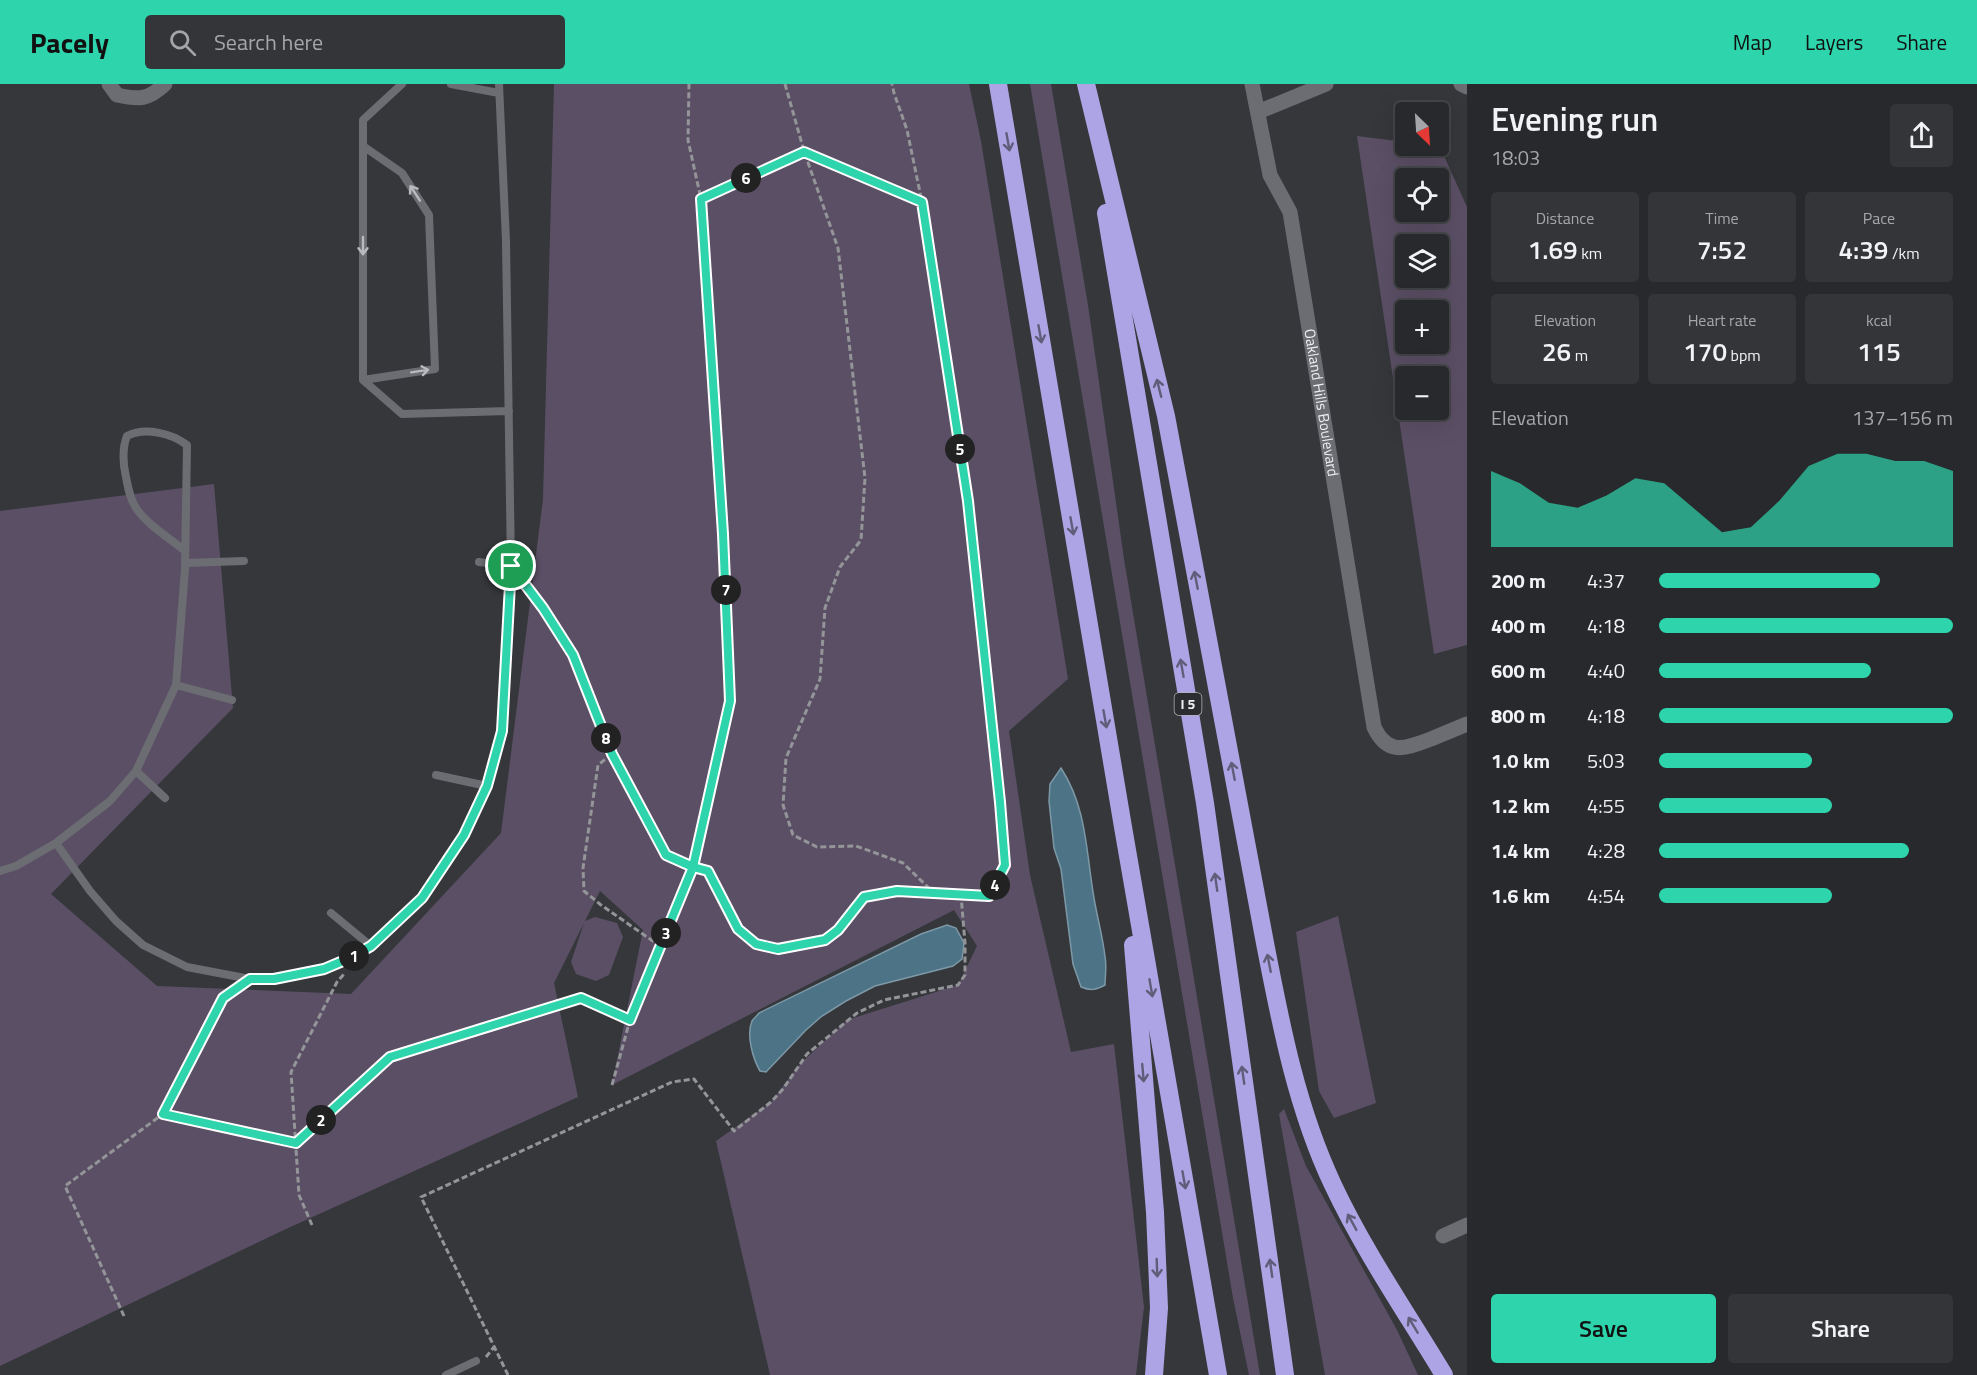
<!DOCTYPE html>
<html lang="en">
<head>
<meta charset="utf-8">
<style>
  body { margin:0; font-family:"Titillium Web",sans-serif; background:#343538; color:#f1f3f6; height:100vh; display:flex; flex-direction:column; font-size:22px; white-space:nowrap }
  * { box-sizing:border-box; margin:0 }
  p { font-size:20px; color:#a5a6a9 }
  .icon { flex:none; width:33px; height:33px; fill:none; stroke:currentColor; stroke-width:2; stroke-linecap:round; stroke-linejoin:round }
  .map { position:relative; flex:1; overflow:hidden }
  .side { display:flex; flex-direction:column; background:#28292c; width:510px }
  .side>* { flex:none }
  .needle { width:39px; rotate:155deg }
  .fabs { position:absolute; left:1395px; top:18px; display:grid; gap:12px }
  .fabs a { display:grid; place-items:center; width:54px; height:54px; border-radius:6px; background:#28292c; box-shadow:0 6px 24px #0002,0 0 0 2px #444548; font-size:30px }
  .pin { position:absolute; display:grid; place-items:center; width:51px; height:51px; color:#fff; margin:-26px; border:3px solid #fff; border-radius:50%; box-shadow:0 2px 6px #0007 }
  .km { position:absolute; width:30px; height:30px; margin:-15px; border-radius:50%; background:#222; color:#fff; font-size:16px; line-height:30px; text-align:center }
  .round { display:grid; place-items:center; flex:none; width:63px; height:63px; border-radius:6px; background:#343538 }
  .head { display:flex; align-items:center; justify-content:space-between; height:102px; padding:0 24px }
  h1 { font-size:33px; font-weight:600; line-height:45px }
  .metrics { display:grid; grid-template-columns:repeat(3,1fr); gap:9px; height:102px; padding:6px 24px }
  .metrics div { display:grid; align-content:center; border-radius:6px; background:#343538; text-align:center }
  .metrics b { font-size:26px; font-weight:600 }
  .metrics small { font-size:16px; font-weight:400 }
  .metrics p { font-size:16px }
  .chart { height:168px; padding:12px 24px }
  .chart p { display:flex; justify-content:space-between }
  .chart svg { width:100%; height:108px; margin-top:6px; fill:#2ed4ab; opacity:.7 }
  .button { display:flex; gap:12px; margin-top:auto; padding:12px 24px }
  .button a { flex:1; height:69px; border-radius:6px; background:#2ed4ab; color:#111; font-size:24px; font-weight:600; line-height:69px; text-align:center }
  .button a+a { background:#343538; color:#f1f3f6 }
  ul { padding:0 24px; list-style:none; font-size:20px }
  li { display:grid; grid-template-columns:96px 72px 1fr; align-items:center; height:45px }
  li i { height:15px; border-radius:8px; background:#2ed4ab }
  header { display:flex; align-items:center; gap:36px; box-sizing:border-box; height:84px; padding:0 30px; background:#2ed4ab; color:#111 }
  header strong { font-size:28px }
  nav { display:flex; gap:33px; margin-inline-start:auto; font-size:21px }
  .search { width:420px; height:54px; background:#343538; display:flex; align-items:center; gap:15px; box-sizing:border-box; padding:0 21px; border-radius:6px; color:#a5a6a9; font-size:22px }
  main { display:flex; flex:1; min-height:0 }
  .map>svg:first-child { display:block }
  .green { fill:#5b4f65; fill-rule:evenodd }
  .water { fill:#4d7386; stroke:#7d98a6; stroke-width:1.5 }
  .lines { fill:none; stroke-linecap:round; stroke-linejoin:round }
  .path { stroke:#939598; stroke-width:3; stroke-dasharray:6 3; stroke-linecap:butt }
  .service { stroke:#6b6d72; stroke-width:8 }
  .minor { stroke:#6b6d72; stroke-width:15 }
  .motorway { stroke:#aca4e4; stroke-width:18 }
  .oneway { stroke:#5f5d79 }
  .oneway2 { stroke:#b8babd }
  .route-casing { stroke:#fff; stroke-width:12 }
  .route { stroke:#2ed4ab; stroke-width:8 }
  .labels { text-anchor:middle; stroke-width:4.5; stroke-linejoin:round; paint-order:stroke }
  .shield { fill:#2b2d31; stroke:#b2b3b6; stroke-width:1.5 }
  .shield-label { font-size:14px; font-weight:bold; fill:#ecedef }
  .street-label { font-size:15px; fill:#ecedef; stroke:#2b2d31 }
</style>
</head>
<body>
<header>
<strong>Pacely</strong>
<div class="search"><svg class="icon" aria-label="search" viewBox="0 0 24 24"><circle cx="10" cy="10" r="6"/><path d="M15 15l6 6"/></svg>Search here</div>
<nav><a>Map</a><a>Layers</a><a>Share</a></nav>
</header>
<main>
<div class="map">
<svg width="1467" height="1291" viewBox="0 0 1467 1291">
  <rect width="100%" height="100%" fill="#35373b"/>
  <path class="green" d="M554 0H969L981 57 1068 595 1009 647 1030 791 1071 968 1114 960 1144 1223 1136 1291H770L716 1057 771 1018 799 981 847 936 958 901 977 862 954 826 612 1001 643 846 600 807 585 837 595 833 617 839 623 853 609 891 596 897 576 890 571 878 584 839 554 899 578 1013 286 1145 0 1282V427L214 400 233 624 51 810 157 902 351 910 501 749 543 415Z
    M1030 0H1051L1088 221 1124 475 1260 1291H1249L1233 1214Z
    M1357 52 1405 58 1406 62 1440 63 1467 123V561L1434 570ZM1438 94V128H1406V94ZM1406 160H1438V194H1406ZM1438 226V260H1406V226ZM1438 292V326H1406V292Z
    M1338 832 1376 1019 1334 1034 1319 1007 1296 848Z
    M1284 1025 1306 1082 1397 1246 1418 1291H1325L1279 1030Z"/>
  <path class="water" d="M1061 684C1087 724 1086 768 1094 814 1097 833 1103 853 1105 873 1107 882 1105 892 1105 901 1096 906 1091 907 1081 903L1073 880 1061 785 1054 764 1049 717 1050 700Z
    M947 841 956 844 964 859 962 875 953 882 875 902 846 917 822 932 806 946 766 988 760 987C753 975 746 951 752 937 754 934 757 932 759 929L921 850Z"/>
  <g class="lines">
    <path class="path" d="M785 0 804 67 838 164 865 394 861 456 840 483 825 524 820 595 786 674 783 721 793 751 817 763 856 762 903 779 935 810 989 812 1005 781 1000 718 968 417 922 118 907 46 894 9 892 0
      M702 115 804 67 922 118
      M521 496 543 524 573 571 612 670 666 771 708 787 738 845 756 860 778 865 825 856 839 846 864 813 897 807 933 810
      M612 670 598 681 583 784 584 807 601 821 660 862
      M612 1001 630 936 693 783 730 617 723 450 701 115 688 56 689 0
      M163 1030 223 914 238 904
      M312 1141 299 1111 291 988 337 898 345 889
      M124 1232 65 1102 163 1030 296 1059 390 973 581 914 630 936
      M486 1273 494 1263
      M508 1291 421 1113 672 998 694 995 734 1047 771 1018 783 1005 807 970 857 929 884 916 958 901 965 891V859L961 811"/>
    <path class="service" d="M402 0 363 36V296L402 330 509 327
      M451 0 499 9
      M363 296 435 285 429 131 402 89 363 62
      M479 478 511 482
      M186 479 244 477
      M176 601 232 616
      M136 687 165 714
      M436 691 487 702
      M56 759 110 717 136 687 176 601 185 485 187 361C171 349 145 343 127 352 122 364 123 381 126 393 128 404 130 415 136 424 146 440 171 455 185 467
      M0 787 16 782 56 759 90 807 116 837 143 861 187 883 250 895H274L324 885 350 874 371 862 422 815 464 751 487 702 502 647 508 567 511 482 506 157 499 0
      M331 829 371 862
      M446 1291 476 1277"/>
    <g class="minor">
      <path d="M109 0 117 11C139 16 148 16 165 0"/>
      <path id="s1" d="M1252 0 1270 91 1290 128 1374 643C1388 673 1407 664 1431 655 1443 650 1455 645 1467 640"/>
      <path d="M1461 0 1467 3"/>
      <path d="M1258 28 1326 0"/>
      <path d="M1443 1152 1467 1141"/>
    </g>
    <path class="motorway" d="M998 0 1123 743 1218 1291
      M1086 0 1166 332 1265 859C1281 942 1297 1025 1333 1101 1364 1167 1406 1228 1444 1291
      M1106 129 1205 719 1285 1291
      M1133 861 1155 1128 1159 1224 1154 1291"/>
  </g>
  <defs><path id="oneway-shaft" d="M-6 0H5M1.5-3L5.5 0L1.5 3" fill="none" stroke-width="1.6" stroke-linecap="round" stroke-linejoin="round" transform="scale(1.5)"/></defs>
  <g class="oneway">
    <use href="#oneway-shaft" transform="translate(1008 58) rotate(80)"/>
    <use href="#oneway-shaft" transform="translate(1040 250) rotate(80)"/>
    <use href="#oneway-shaft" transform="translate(1159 304) rotate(-104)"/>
    <use href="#oneway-shaft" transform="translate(1072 442) rotate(80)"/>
    <use href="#oneway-shaft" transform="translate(1196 496) rotate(-101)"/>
    <use href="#oneway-shaft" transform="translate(1182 584) rotate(-100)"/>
    <use href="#oneway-shaft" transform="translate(1105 635) rotate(80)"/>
    <use href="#oneway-shaft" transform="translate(1233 687) rotate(-101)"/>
    <use href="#oneway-shaft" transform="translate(1216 798) rotate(-98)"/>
    <use href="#oneway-shaft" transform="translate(1269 879) rotate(-101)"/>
    <use href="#oneway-shaft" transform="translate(1151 904) rotate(80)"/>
    <use href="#oneway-shaft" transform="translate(1143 989) rotate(85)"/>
    <use href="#oneway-shaft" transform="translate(1243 991) rotate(-98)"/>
    <use href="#oneway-shaft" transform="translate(1184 1096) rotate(80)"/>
    <use href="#oneway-shaft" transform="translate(1352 1138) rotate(-119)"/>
    <use href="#oneway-shaft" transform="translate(1157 1184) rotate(88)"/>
    <use href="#oneway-shaft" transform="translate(1271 1184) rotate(-98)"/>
    <use href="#oneway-shaft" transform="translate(1413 1241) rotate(-121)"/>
  </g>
  <g class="oneway2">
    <use href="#oneway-shaft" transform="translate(415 109) rotate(-123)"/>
    <use href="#oneway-shaft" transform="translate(363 162) rotate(90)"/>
    <use href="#oneway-shaft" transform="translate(420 287) rotate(-9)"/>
  </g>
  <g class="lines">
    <defs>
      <path id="route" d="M511 482 502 647 487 702 464 751 422 814 371 862 350 874 324 885 274 895H250L223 914 163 1030 296 1059 390 973 581 914 630 936 693 783 708 787 738 845 756 860 778 865 825 856 838 846 864 813 897 807 989 812 1005 781 1000 718 968 417 922 118 804 68 701 115 723 450 730 617 693 783 666 771 612 670 573 571 543 524 511 482"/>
    </defs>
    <use href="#route" class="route-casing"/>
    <use href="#route" class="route"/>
  </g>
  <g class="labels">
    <rect class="shield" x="1174.5" y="609" width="27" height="22" rx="4.5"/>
    <g class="shield-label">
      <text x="1188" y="625">I 5</text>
    </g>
    <g class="street-label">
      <text dy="5" stroke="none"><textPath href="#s1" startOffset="328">Oakland Hills Boulevard</textPath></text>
    </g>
  </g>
</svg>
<div class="fabs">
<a><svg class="needle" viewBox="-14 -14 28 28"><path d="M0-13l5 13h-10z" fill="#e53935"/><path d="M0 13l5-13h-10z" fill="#a5a6a9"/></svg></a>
<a><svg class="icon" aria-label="locate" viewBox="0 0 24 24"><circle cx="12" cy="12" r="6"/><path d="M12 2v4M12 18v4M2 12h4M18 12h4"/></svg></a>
<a><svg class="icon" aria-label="layers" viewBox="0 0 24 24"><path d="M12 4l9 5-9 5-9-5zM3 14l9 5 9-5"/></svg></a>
<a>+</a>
<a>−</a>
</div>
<div class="pin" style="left:511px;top:482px;background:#1e9e55"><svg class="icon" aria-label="arrive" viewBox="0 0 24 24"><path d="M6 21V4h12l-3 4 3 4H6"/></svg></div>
<b class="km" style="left:354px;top:872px">1</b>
<b class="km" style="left:321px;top:1036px">2</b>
<b class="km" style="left:666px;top:849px">3</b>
<b class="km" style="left:995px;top:801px">4</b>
<b class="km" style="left:960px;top:365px">5</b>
<b class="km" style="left:746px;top:94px">6</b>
<b class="km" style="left:726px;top:506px">7</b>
<b class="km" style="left:606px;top:654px">8</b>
</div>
<section class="side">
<div class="head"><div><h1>Evening run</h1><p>18:03</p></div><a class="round"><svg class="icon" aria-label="share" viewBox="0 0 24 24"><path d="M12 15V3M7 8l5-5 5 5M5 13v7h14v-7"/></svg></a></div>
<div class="metrics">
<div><p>Distance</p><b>1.69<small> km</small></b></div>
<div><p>Time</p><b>7:52</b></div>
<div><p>Pace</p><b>4:39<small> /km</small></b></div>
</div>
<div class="metrics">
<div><p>Elevation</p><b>26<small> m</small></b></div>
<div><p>Heart rate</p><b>170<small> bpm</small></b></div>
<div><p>kcal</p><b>115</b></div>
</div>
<div class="chart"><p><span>Elevation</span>137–156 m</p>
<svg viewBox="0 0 160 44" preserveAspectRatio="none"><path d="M0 44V13L10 18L20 26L30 28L40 23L50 16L60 18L70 28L80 38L90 36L100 25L110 11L120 6L130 6L140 9L150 9L160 13V44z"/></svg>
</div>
<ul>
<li><b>200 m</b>4:37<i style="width:75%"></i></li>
<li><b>400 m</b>4:18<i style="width:100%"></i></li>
<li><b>600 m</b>4:40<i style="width:72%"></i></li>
<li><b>800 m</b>4:18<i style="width:100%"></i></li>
<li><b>1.0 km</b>5:03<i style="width:52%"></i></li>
<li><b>1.2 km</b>4:55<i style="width:59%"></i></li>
<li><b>1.4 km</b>4:28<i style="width:85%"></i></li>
<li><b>1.6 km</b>4:54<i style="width:59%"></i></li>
</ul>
<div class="button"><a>Save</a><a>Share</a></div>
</section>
</main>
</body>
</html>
